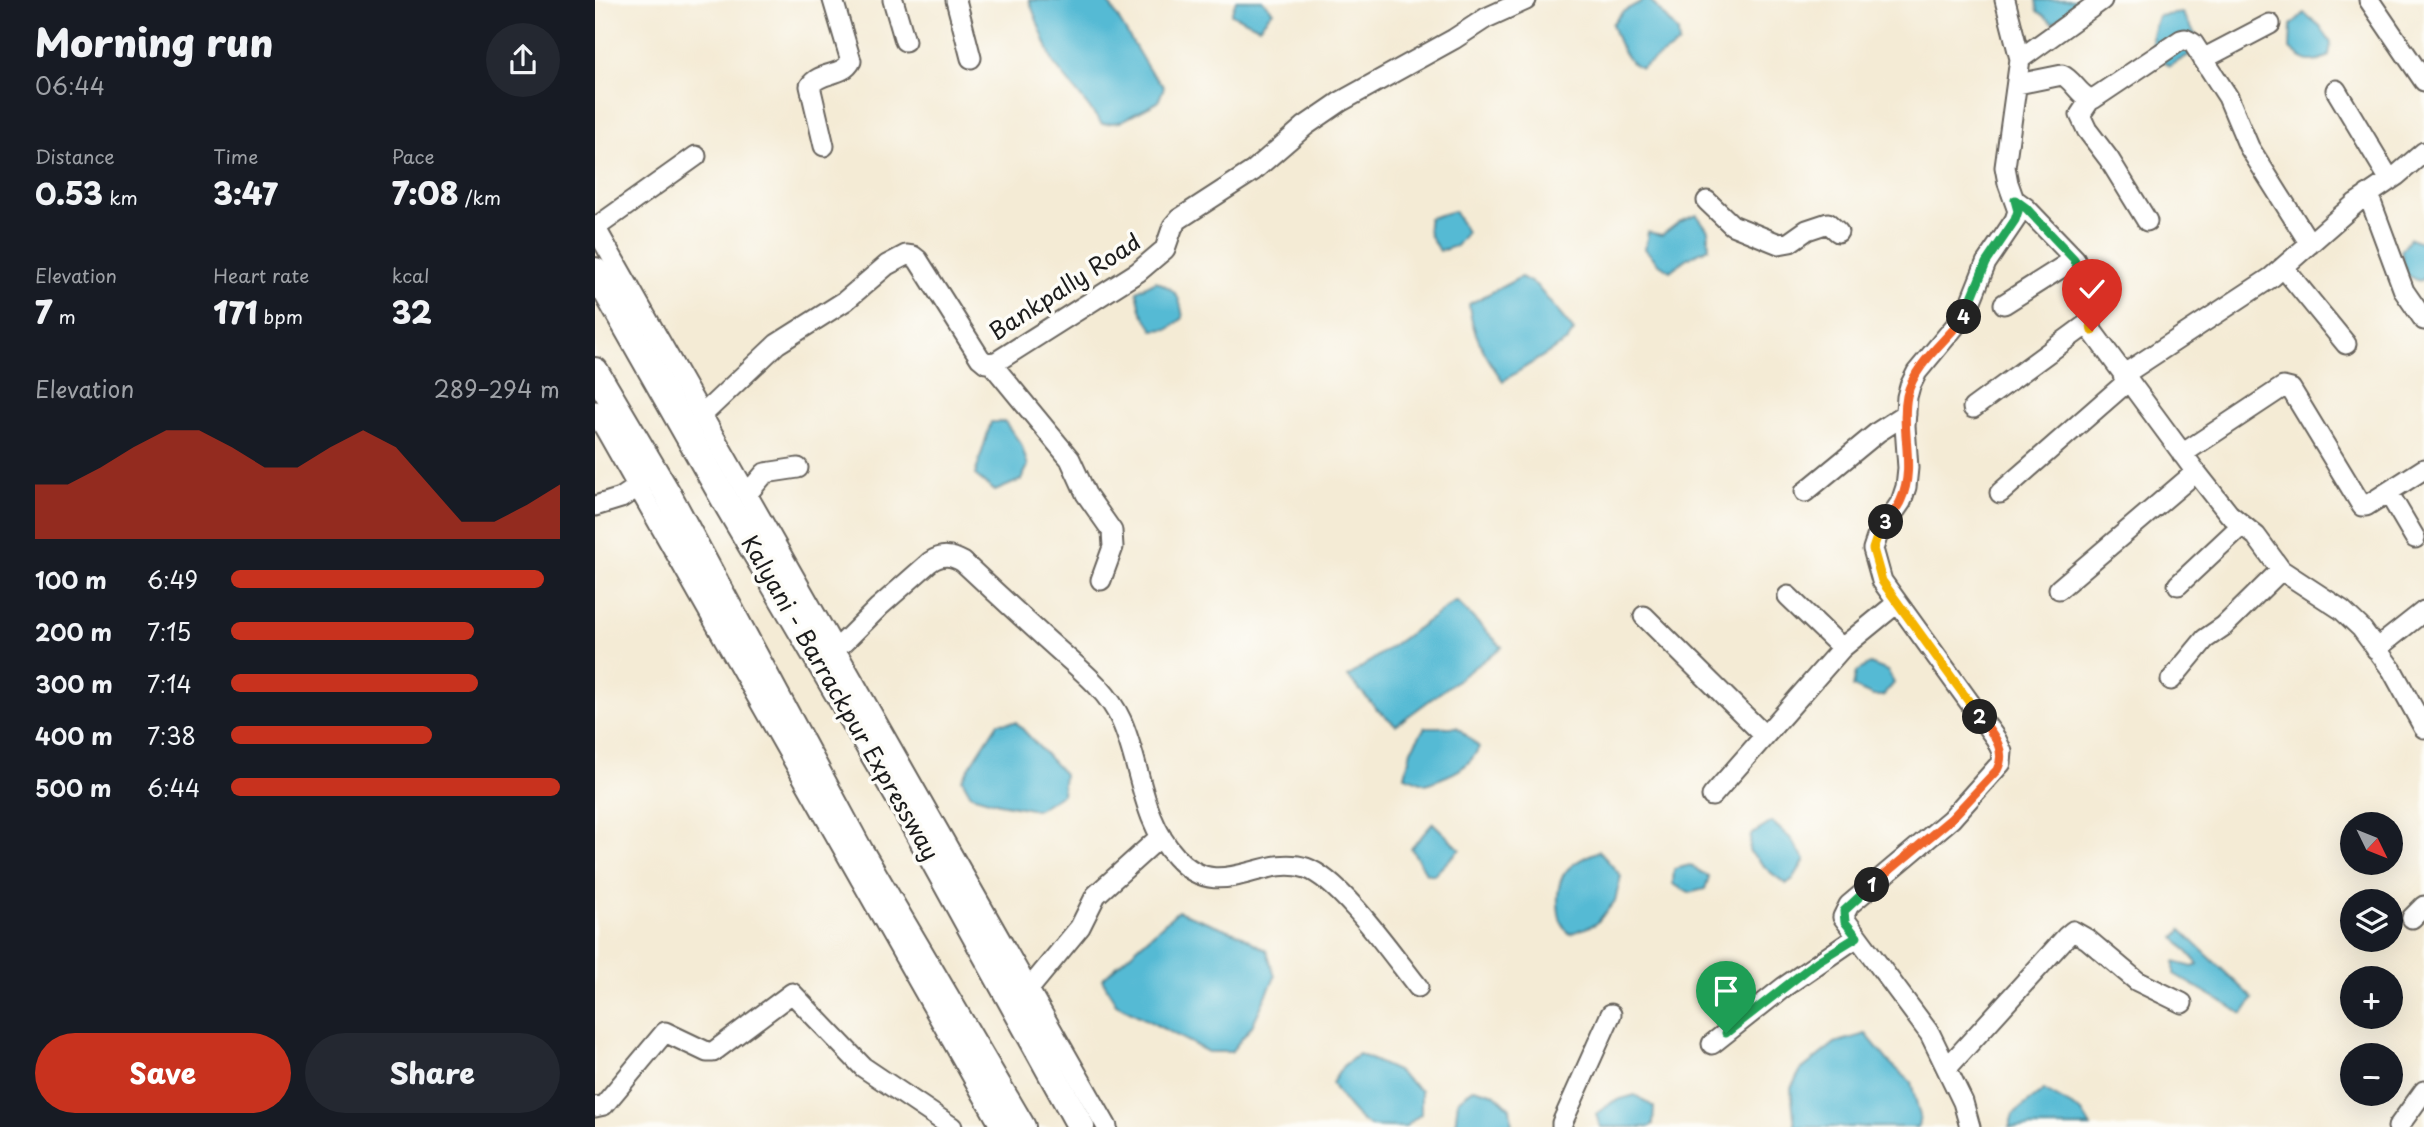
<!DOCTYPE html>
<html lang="en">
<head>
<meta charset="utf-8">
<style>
  body { margin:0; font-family:"Playpen Sans",sans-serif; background:#242831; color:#f1f3f6; height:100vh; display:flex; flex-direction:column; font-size:26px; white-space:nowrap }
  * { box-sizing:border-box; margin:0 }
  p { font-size:23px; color:#9ea1a6 }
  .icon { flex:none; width:38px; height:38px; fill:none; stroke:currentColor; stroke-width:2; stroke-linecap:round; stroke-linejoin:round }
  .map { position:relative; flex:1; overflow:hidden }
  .sheet { display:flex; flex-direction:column; background:#171b24; width:595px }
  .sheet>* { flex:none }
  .needle { width:46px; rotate:133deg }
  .controls { position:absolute; left:1745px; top:812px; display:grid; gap:14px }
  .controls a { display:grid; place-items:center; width:63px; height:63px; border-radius:50%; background:#171b24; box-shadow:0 7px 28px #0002; font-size:35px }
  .pin { position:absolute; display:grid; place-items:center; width:60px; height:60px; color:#fff; margin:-72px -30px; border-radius:50% 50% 50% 0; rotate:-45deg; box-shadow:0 0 7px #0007 }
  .pin .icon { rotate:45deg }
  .km { position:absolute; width:35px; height:35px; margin:-18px; border-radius:50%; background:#222; color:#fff; font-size:19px; line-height:35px; text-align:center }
  .round { display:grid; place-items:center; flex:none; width:74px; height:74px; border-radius:37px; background:#242831 }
  .overview { display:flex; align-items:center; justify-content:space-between; height:119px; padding:0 35px }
  h1 { font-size:38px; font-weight:800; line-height:52px }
  .figures { display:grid; grid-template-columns:repeat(3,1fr); gap:10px; height:119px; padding:7px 35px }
  .figures div { display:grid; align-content:center }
  .figures b { font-size:30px; font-weight:800 }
  .figures small { font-size:19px; font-weight:400 }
  .figures p { font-size:19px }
  .chart { height:196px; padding:14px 35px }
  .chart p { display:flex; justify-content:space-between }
  .chart svg { width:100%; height:126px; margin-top:7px; fill:#c8321e; opacity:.7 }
  .cta { display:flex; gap:14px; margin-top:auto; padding:14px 35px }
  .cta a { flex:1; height:80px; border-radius:42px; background:#c8321e; color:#fff; font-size:28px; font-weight:800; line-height:80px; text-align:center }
  .cta a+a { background:#242831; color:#f1f3f6 }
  ul { padding:0 35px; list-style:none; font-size:23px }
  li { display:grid; grid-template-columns:112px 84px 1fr; align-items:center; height:52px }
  li i { height:18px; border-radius:9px; background:#c8321e }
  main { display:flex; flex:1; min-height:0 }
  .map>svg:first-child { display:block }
  .water { fill:#55bad4; stroke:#386b78; stroke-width:2 }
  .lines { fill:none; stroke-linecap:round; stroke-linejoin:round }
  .minor-casing { stroke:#68645d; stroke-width:23 }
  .highway-casing { stroke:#68645d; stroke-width:30 }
  .minor { stroke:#fff; stroke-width:19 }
  .highway { stroke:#fff; stroke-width:26 }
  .split-1-casing { stroke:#fff; stroke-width:14 }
  .split-2-casing { stroke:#fff; stroke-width:14 }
  .split-3-casing { stroke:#fff; stroke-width:14 }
  .split-4-casing { stroke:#fff; stroke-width:14 }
  .split-5-casing { stroke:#fff; stroke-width:14 }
  .split-6-casing { stroke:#fff; stroke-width:14 }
  .split-1 { stroke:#22a559; stroke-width:9 }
  .split-2 { stroke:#f0652b; stroke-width:9 }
  .split-3 { stroke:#f5b400; stroke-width:9 }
  .split-4 { stroke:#f0652b; stroke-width:9 }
  .split-5 { stroke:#22a559; stroke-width:9 }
  .split-6 { stroke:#f5b400; stroke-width:9 }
  .labels { text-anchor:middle; stroke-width:7; stroke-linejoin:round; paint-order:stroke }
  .street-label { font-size:23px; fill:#1c1c1c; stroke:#fdfcf7 }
</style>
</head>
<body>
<main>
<section class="sheet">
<div class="overview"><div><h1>Morning run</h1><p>06:44</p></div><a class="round"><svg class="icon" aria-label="share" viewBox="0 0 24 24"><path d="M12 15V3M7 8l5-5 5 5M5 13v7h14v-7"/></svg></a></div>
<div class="figures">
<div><p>Distance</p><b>0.53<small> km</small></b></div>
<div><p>Time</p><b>3:47</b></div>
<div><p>Pace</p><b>7:08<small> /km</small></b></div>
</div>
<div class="figures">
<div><p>Elevation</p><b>7<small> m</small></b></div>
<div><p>Heart rate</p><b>171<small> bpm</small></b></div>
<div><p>kcal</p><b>32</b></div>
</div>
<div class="chart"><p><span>Elevation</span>289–294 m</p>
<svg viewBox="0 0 160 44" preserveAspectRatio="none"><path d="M0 44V25L10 25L20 19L30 12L40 6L50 6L60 12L70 19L80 19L90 12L100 6L110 12L120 25L130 38L140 38L150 32L160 25V44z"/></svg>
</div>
<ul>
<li><b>100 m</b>6:49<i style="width:95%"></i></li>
<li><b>200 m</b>7:15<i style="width:74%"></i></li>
<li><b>300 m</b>7:14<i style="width:75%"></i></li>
<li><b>400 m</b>7:38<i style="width:61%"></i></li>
<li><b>500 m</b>6:44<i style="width:100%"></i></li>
</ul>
<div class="cta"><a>Save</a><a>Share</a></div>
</section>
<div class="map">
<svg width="1829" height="1127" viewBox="0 0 1829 1127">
  <rect width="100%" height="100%" fill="#fdfcf7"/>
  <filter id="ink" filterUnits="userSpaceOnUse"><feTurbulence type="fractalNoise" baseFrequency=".0143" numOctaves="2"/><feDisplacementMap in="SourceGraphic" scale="14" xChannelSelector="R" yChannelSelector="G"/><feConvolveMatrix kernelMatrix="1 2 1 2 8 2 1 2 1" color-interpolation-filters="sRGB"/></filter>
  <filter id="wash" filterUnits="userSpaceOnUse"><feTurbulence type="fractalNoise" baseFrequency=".00686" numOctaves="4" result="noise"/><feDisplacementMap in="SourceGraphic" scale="28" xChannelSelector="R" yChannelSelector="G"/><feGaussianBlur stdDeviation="1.57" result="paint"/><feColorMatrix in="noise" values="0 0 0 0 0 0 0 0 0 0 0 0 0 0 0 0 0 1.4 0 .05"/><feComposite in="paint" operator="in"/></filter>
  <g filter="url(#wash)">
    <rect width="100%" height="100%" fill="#f4ebd5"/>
    <path class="water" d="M434 0H512L554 70 569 87 563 102 525 122 507 124 458 62Z
      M641 0H667L678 11 664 27 636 14Z
      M1049 0H1055L1083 32 1084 44 1046 68C1030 63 1022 40 1017 24L1027 12Z
      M1441 0H1488L1458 23 1443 11Z
      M1587 13 1605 42 1599 52 1575 66 1558 53 1557 34 1563 16Z
      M1709 13 1725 26 1736 43 1734 56C1716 65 1709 62 1695 49L1696 25Z
      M859 211 872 232 861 246 845 251C837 241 830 232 834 218Z
      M1102 215 1113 230 1114 248 1092 258 1075 271 1063 263 1050 249 1053 232 1067 235 1084 222Z
      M1815 238 1829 243V279L1824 281 1812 275 1806 251Z
      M926 277 941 285 979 331 972 341 908 381C891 358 876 332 874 304Z
      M561 281C581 290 585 295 588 318L574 329 558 330 546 310 542 291Z
      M396 422H410L426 444 433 466 426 480 400 491 380 475Z
      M861 601 907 647 801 725 783 710 753 677Z
      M1275 664 1293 671 1299 683 1288 696H1278L1258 687 1261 672Z
      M421 722 469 774 467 794 441 810 404 803 376 795 367 779 403 723Z
      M830 727H862L884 747C874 770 853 776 831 784L810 776 816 750Z
      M1177 822 1195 838 1210 860 1198 879 1191 884 1174 871 1154 851 1156 835Z
      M838 823 865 849 839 875 831 873 816 848Z
      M1004 851 1026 876 1020 901 1001 924 975 934C965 924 964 918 963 904 961 871 977 862 1004 851Z
      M1095 865 1114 877 1110 889 1094 893 1078 884 1079 869Z
      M583 911 644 934 672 951 680 977 657 1026 636 1052H613L521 1004 507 979Z
      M1586 930 1658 999 1648 1014 1579 974V962L1598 967 1603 964 1580 938Z
      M1271 1034 1293 1061 1316 1082 1325 1116 1323 1127H1200L1196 1088 1206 1070 1240 1043Z
      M764 1054 802 1071 826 1091V1114L810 1127C800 1127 786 1127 775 1126 763 1121 743 1095 737 1083L748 1066Z
      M879 1088 900 1094 915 1108 917 1127H860L863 1100Z
      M1449 1090 1487 1112 1496 1127H1414L1418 1114Z
      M1040 1095 1059 1107 1058 1124 1054 1127H1005L1001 1114 1019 1101Z"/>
  </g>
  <g filter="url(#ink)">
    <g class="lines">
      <defs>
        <path id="minor" d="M298 0 310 41
          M361 0 376 58
          M1774 0 1829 81
          M1425 59 1507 0
          M1608 59 1675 24
          M1423 84 1467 75C1479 80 1485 98 1498 99L1586 40 1590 39 1598 43 1633 97 1654 147 1715 244
          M1741 90 1795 180
          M1495 100 1485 115 1492 130 1514 159 1552 221
          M229 146 215 86C224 71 248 77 256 61L238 0
          M1773 194 1809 291 1829 320
          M1420 200 1431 208 1480 259 1492 298 1497 331 1601 472 1634 514 1661 536 1686 570 1747 610 1766 628 1797 670 1829 728
          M1112 201 1137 225 1184 244 1195 242 1212 230 1233 223 1243 232
          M0 227 512 1127
          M0 228 101 156
          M1688 267 1751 344
          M1409 304 1480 259
          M396 363 475 459 491 494 517 531 518 547 506 580
          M1528 375 1677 277 1761 203 1801 176 1829 152
          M1378 408 1495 322
          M0 411 406 1127
          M106 416 182 344 250 301 292 265 311 255 318 256 323 260 385 358 391 363 401 362 543 272 570 249 578 226 584 219 658 171 710 126 745 102 859 39 891 18 931 0
          M1587 454 1688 387 1696 389 1767 506H1771L1829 469
          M1210 492 1283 432 1311 414
          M1793 492 1820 538
          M1405 493 1533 381
          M152 494 170 473 203 468
          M0 506 26 498 44 486
          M1583 585 1647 525
          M1464 589 1601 472
          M1193 596 1247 648
          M1049 616 1169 735
          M238 648 249 642 284 607 335 562C347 554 356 555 368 562 398 590 428 618 458 645 483 668 512 689 526 720 546 764 546 820 581 857 624 905 666 853 711 868 746 880 799 957 823 987
          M1781 649 1829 611
          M1576 680 1610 639 1629 626 1686 570
          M1117 796 1247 648 1302 603
          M1817 918 1829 906
          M434 989 485 927 501 895 566 836
          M1117 1044 1189 987 1262 937
          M1352 1068 1472 936 1478 931 1492 939 1542 981 1587 1003
          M0 1107 9 1105 70 1032 112 1052H118L197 993 268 1067 357 1127
          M967 1127V1123L1016 1014
          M1375 1127 1368 1102 1335 1034 1248 917 1254 905 1356 819 1406 763 1407 752 1401 739 1287 581 1278 549 1282 537 1306 502 1311 487 1313 468 1310 426 1312 397 1315 386 1322 372 1371 313 1391 263 1420 220 1423 211 1413 183 1410 167 1425 59 1410 0
          M1803 1127 1829 1091"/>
        <path id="highway" d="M0 271 134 507 305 799 486 1127
          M0 371 72 493 264 850 427 1127"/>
      </defs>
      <use href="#minor" class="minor-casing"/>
      <use href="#highway" class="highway-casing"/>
      <use href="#minor" class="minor"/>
      <use href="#highway" class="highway"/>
    </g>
  </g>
  <g class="lines" filter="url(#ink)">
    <defs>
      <path id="split-1" d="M1131 1033 1223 961 1262 937 1250 922 1249 911 1277 885"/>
      <path id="split-2" d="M1277 885 1356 819 1402 770C1413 750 1397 733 1385 717"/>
      <path id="split-3" d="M1291 522 1282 537 1278 549 1287 581 1385 717"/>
      <path id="split-4" d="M1291 522C1296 515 1303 508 1306 500 1321 467 1305 431 1312 396 1319 364 1350 342 1369 317"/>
      <path id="split-5" d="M1369 317 1391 263 1420 220 1423 211 1420 200 1431 208 1479 259 1485 275"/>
      <path id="split-6" d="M1485 275 1492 298 1497 331"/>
    </defs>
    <use href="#split-1" class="split-1-casing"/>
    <use href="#split-2" class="split-2-casing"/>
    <use href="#split-3" class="split-3-casing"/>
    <use href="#split-4" class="split-4-casing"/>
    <use href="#split-5" class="split-5-casing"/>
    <use href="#split-6" class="split-6-casing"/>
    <use href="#split-1" class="split-1"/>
    <use href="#split-2" class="split-2"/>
    <use href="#split-3" class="split-3"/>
    <use href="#split-4" class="split-4"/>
    <use href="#split-5" class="split-5"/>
    <use href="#split-6" class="split-6"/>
  </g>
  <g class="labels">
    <g class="street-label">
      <text transform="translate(470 287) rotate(-33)" y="8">Bankpally Road</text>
      <text transform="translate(245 698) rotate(60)" y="8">Kalyani - Barrackpur Expressway</text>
    </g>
  </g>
</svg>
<div class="controls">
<a><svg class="needle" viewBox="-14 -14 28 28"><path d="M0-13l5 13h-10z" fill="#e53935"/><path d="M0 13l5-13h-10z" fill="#9ea1a6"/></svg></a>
<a><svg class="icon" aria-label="layers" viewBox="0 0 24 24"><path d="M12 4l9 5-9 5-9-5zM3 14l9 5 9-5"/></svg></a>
<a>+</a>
<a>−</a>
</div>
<div class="pin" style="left:1131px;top:1033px;background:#1e9e55"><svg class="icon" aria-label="arrive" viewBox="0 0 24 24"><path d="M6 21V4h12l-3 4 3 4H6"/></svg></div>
<div class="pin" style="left:1497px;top:331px;background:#d93025"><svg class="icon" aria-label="check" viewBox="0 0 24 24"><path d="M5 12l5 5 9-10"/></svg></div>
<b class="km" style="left:1277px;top:885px">1</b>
<b class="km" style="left:1385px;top:717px">2</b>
<b class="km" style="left:1291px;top:522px">3</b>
<b class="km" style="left:1369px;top:317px">4</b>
</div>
</main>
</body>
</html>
